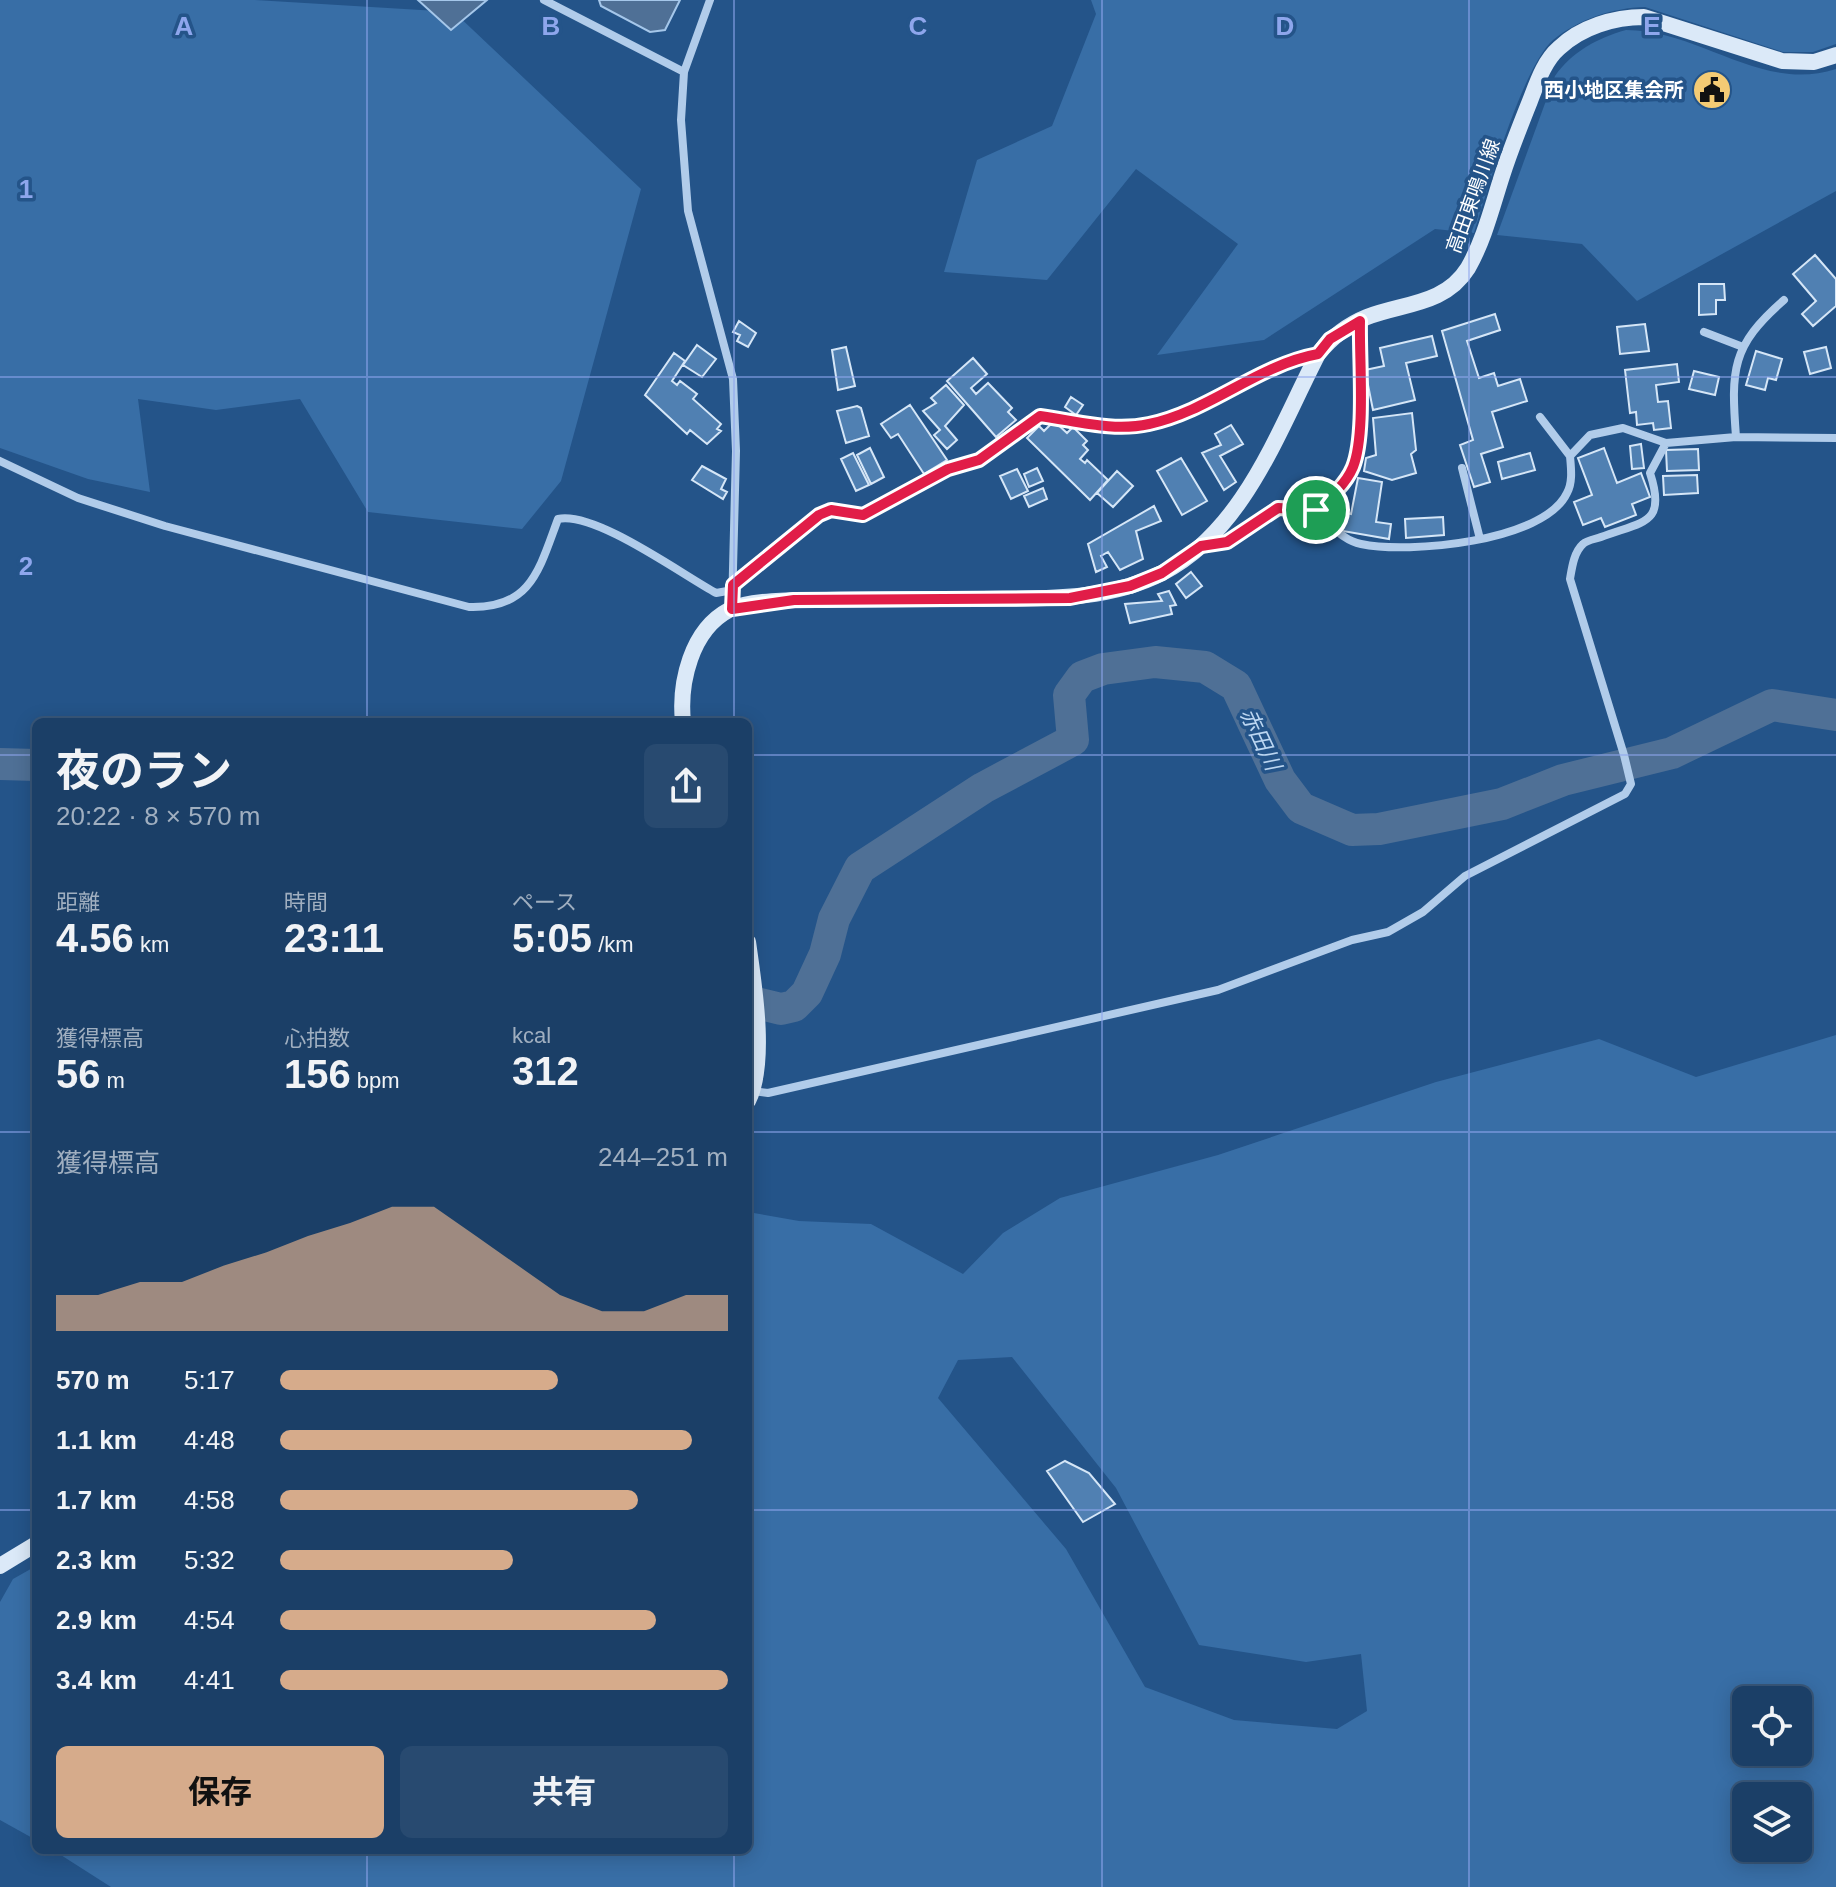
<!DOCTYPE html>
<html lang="ja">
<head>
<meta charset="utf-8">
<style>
  body { margin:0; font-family:Helvetica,"Noto Sans JP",sans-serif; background:#284a70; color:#f1f3f6; height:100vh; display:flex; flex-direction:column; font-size:30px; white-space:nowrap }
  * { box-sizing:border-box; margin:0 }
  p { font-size:26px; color:#a0afc0 }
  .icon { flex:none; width:44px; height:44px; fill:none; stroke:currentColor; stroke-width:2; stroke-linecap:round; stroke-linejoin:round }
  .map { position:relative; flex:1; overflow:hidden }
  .panel { position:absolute; left:32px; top:718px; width:720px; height:1136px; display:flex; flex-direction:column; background:#1b3f67; border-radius:12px; box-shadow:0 4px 20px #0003,0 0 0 2px #39587b }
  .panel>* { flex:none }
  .fabs { position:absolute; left:1732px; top:1686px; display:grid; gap:16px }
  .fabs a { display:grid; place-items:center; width:80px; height:80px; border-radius:12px; background:#1b3f67; box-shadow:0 4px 20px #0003,0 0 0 2px #39587b; font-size:40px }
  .pin { position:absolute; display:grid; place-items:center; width:68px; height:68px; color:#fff; margin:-34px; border:4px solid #fff; border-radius:50%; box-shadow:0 2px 8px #0007 }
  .round { display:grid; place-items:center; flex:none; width:84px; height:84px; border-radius:12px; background:#284a70 }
  .overview { display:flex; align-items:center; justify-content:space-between; height:136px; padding:0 24px }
  h1 { font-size:44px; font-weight:700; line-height:60px }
  .stats { display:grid; grid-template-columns:repeat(3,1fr); gap:12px; height:136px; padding:8px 24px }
  .stats div { display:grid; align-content:center }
  .stats b { font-size:40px; font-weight:700 }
  .stats small { font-size:22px; font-weight:400 }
  .stats p { font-size:22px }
  .chart { height:224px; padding:16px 24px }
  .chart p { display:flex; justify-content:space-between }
  .chart svg { width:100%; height:144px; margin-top:8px; fill:#d6ab8b; opacity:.7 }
  .cta { display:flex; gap:16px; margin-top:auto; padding:16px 24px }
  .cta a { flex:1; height:92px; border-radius:12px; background:#d6ab8b; color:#111; font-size:32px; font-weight:700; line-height:92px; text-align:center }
  .cta a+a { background:#284a70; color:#f1f3f6 }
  ul { padding:0 24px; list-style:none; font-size:26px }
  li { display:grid; grid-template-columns:128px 96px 1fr; align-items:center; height:60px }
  li i { height:20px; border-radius:10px; background:#d6ab8b }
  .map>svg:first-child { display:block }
  .green { fill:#386ea6; fill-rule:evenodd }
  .water { fill:#4f7096; stroke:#a5c7ea; stroke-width:2 }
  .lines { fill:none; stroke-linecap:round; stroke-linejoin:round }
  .river { stroke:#4f7096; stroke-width:32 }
  .building { fill:#5080b2; stroke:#d5e6f7; stroke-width:2 }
  .minor { stroke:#b1ccea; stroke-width:8 }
  .secondary { stroke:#dbe9f8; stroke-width:16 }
  .route-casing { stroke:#fff; stroke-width:16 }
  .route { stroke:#e11d48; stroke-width:10 }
  .grid { fill:none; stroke:#8ea6ec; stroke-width:2; stroke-opacity:0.55 }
  .labels { text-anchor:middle; stroke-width:7; stroke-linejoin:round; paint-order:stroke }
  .poi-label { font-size:20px; font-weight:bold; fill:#fff; stroke:#245489; text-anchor:end }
  .street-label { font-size:20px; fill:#fff; stroke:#245489 }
  .water-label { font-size:22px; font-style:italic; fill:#bcd6f1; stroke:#245489 }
  .grid-label { font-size:26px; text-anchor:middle; font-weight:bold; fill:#8ea6ec; stroke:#245489; stroke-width:7; stroke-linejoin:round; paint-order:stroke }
</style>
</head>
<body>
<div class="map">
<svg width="1836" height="1887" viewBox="0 0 1836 1887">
  <rect width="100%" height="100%" fill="#245489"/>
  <path class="green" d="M0 0H255L454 12 641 189 561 481 522 529 368 512 300 399 216 410 138 399 150 492 88 479 0 448Z
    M1091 0H1836V44L1813 52H1783L1645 7C1612 8 1579 19 1553 40 1523 66 1487 191 1474 233L1435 229 1264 340 1157 355 1238 244 1136 169 1047 280 944 272 977 160 1052 126 1096 14Z
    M1626 30C1700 30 1761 93 1836 69V191L1637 301 1582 244 1497 235 1555 76C1572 52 1597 38 1626 30Z
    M1836 1035V1887H111L53 1850H748V1212L799 1221 871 1224 963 1274 1003 1233 1060 1198 1218 1155 1436 1082 1599 1039 1696 1077ZM1012 1357 1116 1488 1199 1645 1306 1662 1361 1654 1367 1711 1337 1729 1234 1720 1145 1687 1066 1549 938 1398 958 1360ZM1746 1700H1798V1752H1746ZM1746 1796H1798V1848H1746Z
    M36 1566V1840L0 1820V1602L13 1579Z"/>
  <path class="water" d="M418 0H487L451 30Z
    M599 0H680L665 30 650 32 601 6Z"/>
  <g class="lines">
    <path class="river" d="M0 764 36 765
      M748 1001 781 1009 794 1006 807 993 825 954 834 919 860 868 983 788 1073 740 1069 695 1082 677 1103 669 1155 662 1205 667 1236 686 1280 780 1301 808 1352 830 1379 829 1502 804 1563 780 1672 753 1772 705 1836 715"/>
  </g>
  <path class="building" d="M1714 73 1725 102 1710 108 1699 78Z
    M1815 255 1836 279V306L1813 326 1802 314 1816 301 1793 274Z
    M1699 284H1724L1725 300H1716V314L1699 315Z
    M1495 314 1500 330 1467 341 1479 378 1494 373 1498 386 1520 379 1527 401 1492 412 1503 447 1481 454 1490 482 1474 487 1460 445 1473 440 1442 331Z
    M739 321 756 333 748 347 737 341 740 335 733 332Z
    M1645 324 1649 351 1620 354 1617 327Z
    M1432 336 1437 356 1406 363 1415 400 1373 410 1365 370 1384 366 1380 348Z
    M697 345 716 359 702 377 683 365Z
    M846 347 855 386 838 390 832 350Z
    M1826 347 1831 368 1810 374 1804 352Z
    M1756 351 1782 359 1776 380 1768 378 1765 390 1746 385Z
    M674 353 685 361 672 381 677 385 680 381 697 394 693 399 721 424 717 429 721 431 707 444 690 430 687 434 645 395Z
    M973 358 987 374 971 388 976 394 988 383 1012 408 1008 412 1016 420 996 437 947 381Z
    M1677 364 1679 382 1656 385 1658 402 1668 401 1671 428 1654 430 1653 423 1637 425 1636 412 1630 413 1625 370Z
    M1694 371 1719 377 1715 395 1689 389Z
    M946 385 964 405 945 426 957 440 947 449 934 435 940 430 923 411 936 403 931 398Z
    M1071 397 1083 405 1076 415 1065 407Z
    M910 405 947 460 924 474 898 434 891 438 881 424Z
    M857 406 861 408 869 436 846 443 837 411Z
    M1412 413 1416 450 1411 454 1416 473 1392 480 1364 471 1366 458 1376 455 1373 418Z
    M1054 421 1067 433 1073 427 1087 441 1083 445 1088 450 1080 459 1085 463 1087 460 1108 480 1090 500 1027 438 1039 426 1044 431Z
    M1231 425 1243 444 1220 456 1236 482 1224 490 1202 453 1221 445 1215 434Z
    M1641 444 1644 468 1632 469 1630 446Z
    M870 448 884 477 871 484 857 455Z
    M1604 448 1617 483 1641 473 1650 497 1632 504 1636 515 1605 527 1601 518 1583 525 1574 502 1592 495 1578 458Z
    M1698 449 1699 470 1667 471 1666 450Z
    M853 453 869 485 856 491 841 459Z
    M1530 453 1535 470 1502 479 1498 462Z
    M1181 458 1207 501 1182 515 1157 471Z
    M702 466 726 479 721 489 727 492 723 499 692 480Z
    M1037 468 1043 481 1029 487 1024 474Z
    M1017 469 1028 491 1011 499 1000 476Z
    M1117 471 1133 486 1113 507 1097 493Z
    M1697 475 1698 493 1664 495 1663 476Z
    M1358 478 1382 482 1376 522 1391 524 1389 539 1337 530 1340 512 1351 514Z
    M1043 488 1047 499 1029 507 1024 496Z
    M1154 506 1161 521 1136 531 1143 559 1120 570 1108 552 1101 556 1107 567 1096 572 1088 544Z
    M1443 517 1444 535 1406 538 1405 519Z
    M1191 572 1202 586 1186 598 1176 584Z
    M1169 591 1176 605 1170 606 1172 614 1130 623 1125 604 1162 601 1158 594Z
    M1065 1461 1089 1473 1115 1504 1083 1522 1047 1471Z"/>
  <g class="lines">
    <path class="minor" d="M544 0 684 72
      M710 0 684 72 681 120 688 211 733 379 736 451 732 608
      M1704 332 1743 347
      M1540 417 1570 456
      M1736 437C1731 370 1731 346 1784 300
      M0 461 78 498 165 526 469 607C531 609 539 570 558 519 595 511 681 574 716 593L733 590
      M1462 468 1480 539
      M1316 510C1330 498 1346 484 1353 467 1366 435 1359 359 1360 322
      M1205 545C1241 540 1262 508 1294 507 1324 506 1332 538 1361 544 1408 554 1544 542 1567 493 1573 482 1571 468 1570 456L1590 435 1623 428 1666 443 1736 437 1836 438
      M733 585 819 515 831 510 863 515 948 469 979 460 1040 416C1077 421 1113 432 1149 424 1210 411 1258 365 1318 354
      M753 1091 768 1093 1218 990 1352 940 1388 932 1423 912 1465 876 1625 794 1631 784 1624 755 1570 579C1572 567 1574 552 1583 544 1587 540 1596 539 1601 537 1643 521 1667 525 1650 473L1666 443"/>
    <path class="secondary" d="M683 722C679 683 691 630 729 610 750 599 801 600 826 600 876 599 927 599 978 599 1040 598 1105 602 1162 573 1244 531 1278 431 1318 354 1331 338 1347 325 1367 317 1403 303 1445 305 1468 268 1484 240 1492 207 1502 176 1510 151 1520 126 1530 101 1537 83 1544 61 1559 48 1581 27 1614 17 1644 17L1782 61 1814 62 1836 55
      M748 942C754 984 767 1063 748 1101
      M0 1566 36 1544"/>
  </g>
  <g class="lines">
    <defs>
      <path id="route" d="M1360 321C1359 359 1366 434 1353 467 1346 484 1330 498 1316 510L1278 508 1227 542 1201 546 1162 573 1130 586 1070 598 794 600 732 609 733 585 819 515 831 510 863 515 948 469 979 460 1040 416C1077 421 1113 432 1149 424 1210 411 1258 365 1318 354L1330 339Z"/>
    </defs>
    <use href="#route" class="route-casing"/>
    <use href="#route" class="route"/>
  </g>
  <path class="grid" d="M367 0V722M734 0V722M1102 0V1887M1469 0V1887M0 377H1836M0 755H36M748 755H1836M0 1132H36M748 1132H1836M0 1510H36M748 1510H1836M367 1850V1887M734 1850V1887"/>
  <defs>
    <symbol id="civic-disc" viewBox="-11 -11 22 22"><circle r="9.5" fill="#f4cb74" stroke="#245489"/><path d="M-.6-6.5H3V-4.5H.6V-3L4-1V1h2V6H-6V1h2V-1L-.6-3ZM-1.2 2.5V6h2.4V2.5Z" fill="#111"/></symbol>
  </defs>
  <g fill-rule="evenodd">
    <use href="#civic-disc" x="1690" y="68" width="44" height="44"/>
  </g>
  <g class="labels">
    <g class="poi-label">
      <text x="1684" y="97">西小地区集会所</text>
    </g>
    <g class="street-label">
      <text transform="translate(1473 196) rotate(-70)" y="7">高田東鳴川線</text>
    </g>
    <g class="water-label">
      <text transform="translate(1261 739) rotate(65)" y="8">赤田川</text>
    </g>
  </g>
  <g class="grid-label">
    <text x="184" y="35">A</text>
    <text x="551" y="35">B</text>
    <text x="918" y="35">C</text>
    <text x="1285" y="35">D</text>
    <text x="1652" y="35">E</text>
    <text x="26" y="198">1</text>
    <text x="26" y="575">2</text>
  </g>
</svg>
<div class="fabs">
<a><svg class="icon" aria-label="locate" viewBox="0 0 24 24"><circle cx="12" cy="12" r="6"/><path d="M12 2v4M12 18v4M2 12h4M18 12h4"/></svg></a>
<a><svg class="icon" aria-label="layers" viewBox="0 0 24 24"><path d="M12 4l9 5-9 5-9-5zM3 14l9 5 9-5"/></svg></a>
</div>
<div class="pin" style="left:1316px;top:510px;background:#1e9e55"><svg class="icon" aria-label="arrive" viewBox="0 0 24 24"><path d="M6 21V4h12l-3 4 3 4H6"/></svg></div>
<section class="panel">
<div class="overview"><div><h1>夜のラン</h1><p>20:22 · 8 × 570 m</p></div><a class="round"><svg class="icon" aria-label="share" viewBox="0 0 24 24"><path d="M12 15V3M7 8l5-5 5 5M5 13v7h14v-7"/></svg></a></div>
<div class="stats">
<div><p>距離</p><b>4.56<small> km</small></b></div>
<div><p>時間</p><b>23:11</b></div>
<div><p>ペース</p><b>5:05<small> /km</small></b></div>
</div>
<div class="stats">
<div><p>獲得標高</p><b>56<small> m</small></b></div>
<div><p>心拍数</p><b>156<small> bpm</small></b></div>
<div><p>kcal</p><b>312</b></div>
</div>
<div class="chart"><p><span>獲得標高</span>244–251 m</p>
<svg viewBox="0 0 160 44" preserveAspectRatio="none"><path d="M0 44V33L10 33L20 29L30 29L40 24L50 20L60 15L70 11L80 6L90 6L100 15L110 24L120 33L130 38L140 38L150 33L160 33V44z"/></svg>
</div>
<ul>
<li><b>570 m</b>5:17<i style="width:62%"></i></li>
<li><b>1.1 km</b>4:48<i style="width:92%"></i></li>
<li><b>1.7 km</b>4:58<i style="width:80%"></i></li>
<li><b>2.3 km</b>5:32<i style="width:52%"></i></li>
<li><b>2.9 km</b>4:54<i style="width:84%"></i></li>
<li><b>3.4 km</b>4:41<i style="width:100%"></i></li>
</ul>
<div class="cta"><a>保存</a><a>共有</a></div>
</section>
</div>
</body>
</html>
